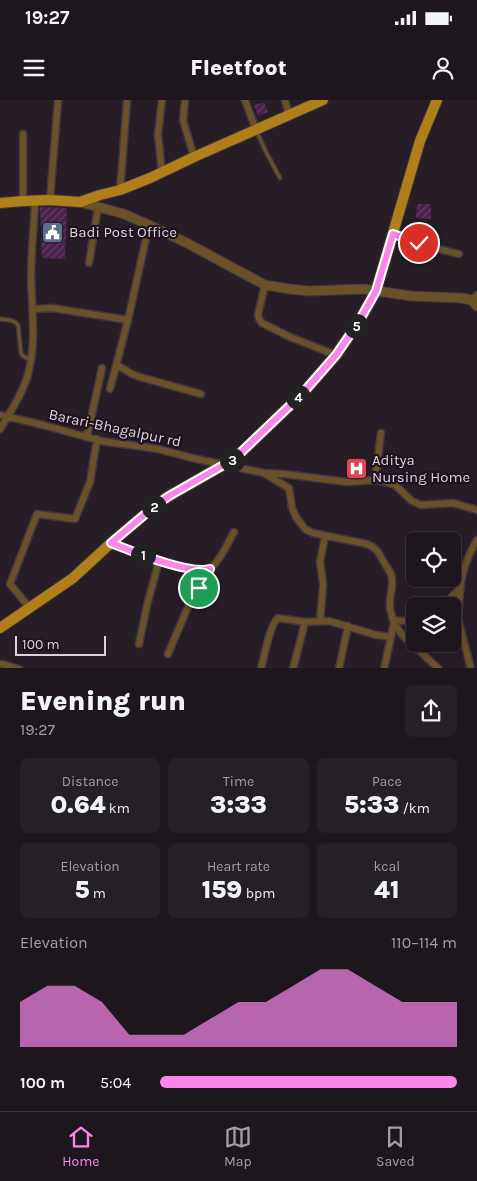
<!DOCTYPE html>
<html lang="en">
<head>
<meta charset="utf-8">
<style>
  body { margin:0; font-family:Karla,sans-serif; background:#251f26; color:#f1f3f6; height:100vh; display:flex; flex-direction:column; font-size:19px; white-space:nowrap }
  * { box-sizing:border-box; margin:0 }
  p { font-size:16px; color:#a09fa4 }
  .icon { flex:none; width:28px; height:28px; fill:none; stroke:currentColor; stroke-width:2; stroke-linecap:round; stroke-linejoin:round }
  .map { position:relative; height:568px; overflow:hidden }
  .panel { display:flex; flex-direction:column; background:#1d161d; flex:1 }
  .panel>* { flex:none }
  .buttons { position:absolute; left:406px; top:432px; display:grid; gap:10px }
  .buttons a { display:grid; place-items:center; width:55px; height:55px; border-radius:8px; background:#1d161d; box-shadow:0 2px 12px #0003,0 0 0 1px #3b353b; font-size:25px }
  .scale { position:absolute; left:15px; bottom:12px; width:91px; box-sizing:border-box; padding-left:5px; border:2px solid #dbd4db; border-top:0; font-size:14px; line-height:18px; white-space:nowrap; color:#dbd4db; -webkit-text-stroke:4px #1e131e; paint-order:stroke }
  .pin { position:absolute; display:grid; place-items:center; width:42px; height:42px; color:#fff; margin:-21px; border:2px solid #fff; border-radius:50%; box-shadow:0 1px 5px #0007 }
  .km { position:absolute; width:25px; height:25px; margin:-12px; border-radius:50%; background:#222; color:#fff; font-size:14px; line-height:25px; text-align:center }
  .round { display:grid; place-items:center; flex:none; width:52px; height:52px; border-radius:8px; background:#251f26 }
  .headline { display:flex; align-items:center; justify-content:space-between; height:85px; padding:0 20px }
  h1 { font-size:28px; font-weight:800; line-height:38px }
  .stats { display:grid; grid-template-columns:repeat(3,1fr); gap:8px; height:85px; padding:5px 20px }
  .stats div { display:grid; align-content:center; border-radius:8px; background:#251f26; text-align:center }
  .stats b { font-size:25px; font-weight:800 }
  .stats small { font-size:14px; font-weight:400 }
  .stats p { font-size:14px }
  .chart { height:140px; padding:10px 20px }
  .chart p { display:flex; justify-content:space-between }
  .chart svg { width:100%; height:90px; margin-top:5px; fill:#f987e9; opacity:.7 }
  ul { padding:0 20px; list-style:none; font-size:16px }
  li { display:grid; grid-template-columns:80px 60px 1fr; align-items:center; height:38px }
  li i { height:12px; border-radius:6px; background:#f987e9 }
  .status { display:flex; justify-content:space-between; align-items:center; height:35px; padding:0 25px; background:#1d161d; direction:ltr }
  .status svg { height:14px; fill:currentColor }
  header { display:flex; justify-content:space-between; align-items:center; height:65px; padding:0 20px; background:#1d161d; font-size:22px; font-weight:800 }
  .tab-bar { display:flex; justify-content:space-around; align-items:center; height:70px; border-top:1px solid #3b353b; background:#1d161d; font-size:14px; color:#a09fa4 }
  .tab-bar a { display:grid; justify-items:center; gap:2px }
  .tab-bar .on { color:#f987e9 }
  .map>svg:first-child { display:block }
  .building { fill:url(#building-hatch) }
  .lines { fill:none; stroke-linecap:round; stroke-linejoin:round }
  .service-casing { stroke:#403740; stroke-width:5.5 }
  .minor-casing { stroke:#403740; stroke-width:9 }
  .tertiary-casing { stroke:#403740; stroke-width:11 }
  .primary-casing { stroke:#403740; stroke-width:12 }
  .service { stroke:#695128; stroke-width:3 }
  .minor { stroke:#695128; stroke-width:6 }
  .tertiary { stroke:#695128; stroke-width:9 }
  .primary { stroke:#b17f19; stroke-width:10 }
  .route-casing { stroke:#fff; stroke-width:10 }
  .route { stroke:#f987e9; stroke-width:6 }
  .labels { text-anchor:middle; stroke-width:4.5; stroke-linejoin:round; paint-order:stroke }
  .poi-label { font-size:15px; fill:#dbd4db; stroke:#1e131e; text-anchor:start }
  .street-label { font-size:15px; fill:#dbd4db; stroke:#1e131e }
</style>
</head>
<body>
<div class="status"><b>19:27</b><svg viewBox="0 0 49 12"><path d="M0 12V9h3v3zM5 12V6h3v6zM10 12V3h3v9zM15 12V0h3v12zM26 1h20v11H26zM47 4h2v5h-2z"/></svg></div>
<header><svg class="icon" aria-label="menu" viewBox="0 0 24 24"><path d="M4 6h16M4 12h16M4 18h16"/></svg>Fleetfoot<svg class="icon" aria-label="person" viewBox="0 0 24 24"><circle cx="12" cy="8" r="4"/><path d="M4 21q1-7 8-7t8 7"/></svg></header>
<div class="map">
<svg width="477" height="569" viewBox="0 0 477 569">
  <defs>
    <pattern id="building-hatch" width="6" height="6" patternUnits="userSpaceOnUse" patternTransform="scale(1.25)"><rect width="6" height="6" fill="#49214b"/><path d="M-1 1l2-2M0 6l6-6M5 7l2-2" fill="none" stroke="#634064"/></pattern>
  </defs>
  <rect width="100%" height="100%" fill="#271d27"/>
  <path class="building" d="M264 2 268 12 258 16 254 5Z
    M417 104H431V119L416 118Z
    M40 107 67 108 65 159 42 158Z
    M352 361 359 362 358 374H351Z"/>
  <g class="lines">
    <defs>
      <path id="service" d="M257 32 266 52 280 78
        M0 219C7 220 14 219 18 225L21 253 23 256 30 260"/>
      <path id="minor" d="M185 0 183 20 194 57
        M245 0 256 30
        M285 0 289 15
        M23 34V101
        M162 73 158 34 162 0
        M120 90 126 14 127 0
        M50 100 58 0
        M393 134 427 146 459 154
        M89 163 98 107
        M265 185 258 215 259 219 262 223 290 237 336 255
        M471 200 477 195
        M33 209 52 208 128 220
        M117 265 132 274 140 277 201 294
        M110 289 128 220 149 125
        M0 315 43 325 101 341 158 349 192 358 264 373 284 374 347 382 375 380 382 381 395 385 412 401 421 405 453 403 477 410
        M0 329C10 313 21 296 27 278 37 245 32 211 31 178 31 152 34 126 35 100
        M87 337 102 268
        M265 374 289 388 292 408 296 417 305 429 313 433 367 444 373 447 378 452 391 474 392 479V485L390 500V509L394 523 403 536 439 569
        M375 380 381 333
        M111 443C128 449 197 478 211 468 219 462 229 441 234 432
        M443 506 460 488
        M29 507 10 484 37 414 75 419 90 382 97 339
        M452 517 458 519 471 569
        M458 519C460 486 460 469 477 440
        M393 520 415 522
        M320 521 323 484 320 462 325 436
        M139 544 147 505 159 461
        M168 554 193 495 202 485 210 469
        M2 564 19 569
        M261 569C264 557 270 524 278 518L305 522 329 521 376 535 391 537
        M293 569 305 522
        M339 569 348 526
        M384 569 394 523"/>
      <path id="tertiary" d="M80 102 124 114 149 125 185 142 265 185 290 189 309 191 364 189 411 196 461 198 471 200 477 206"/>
      <path id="primary" d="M0 103 23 101 50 100 80 102 100 95 120 90 150 78 194 57 323 0
        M0 528 73 478 111 443 156 405 169 396 234 359 302 294 336 255 358 223 376 191 420 41 437 0"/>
    </defs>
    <use href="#service" class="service-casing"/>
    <use href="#minor" class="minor-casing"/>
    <use href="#tertiary" class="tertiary-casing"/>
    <use href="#primary" class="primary-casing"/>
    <use href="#service" class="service"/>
    <use href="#minor" class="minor"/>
    <use href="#tertiary" class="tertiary"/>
    <use href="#primary" class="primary"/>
  </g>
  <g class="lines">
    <defs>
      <path id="route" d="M199 488 202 485 210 469C189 475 132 451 111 443L156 405 169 396 234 359 302 294 336 255 358 223 376 191 393 134 419 143"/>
    </defs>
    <use href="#route" class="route-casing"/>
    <use href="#route" class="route"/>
  </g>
  <defs>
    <symbol id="civic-square" viewBox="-11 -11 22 22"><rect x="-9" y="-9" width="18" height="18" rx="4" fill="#5c6f8a" stroke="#1e131e"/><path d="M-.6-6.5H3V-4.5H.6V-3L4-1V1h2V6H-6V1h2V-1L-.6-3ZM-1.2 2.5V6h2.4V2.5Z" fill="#fff"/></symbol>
    <symbol id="hospital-square" viewBox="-11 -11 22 22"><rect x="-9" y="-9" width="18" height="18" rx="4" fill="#e0444e" stroke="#1e131e"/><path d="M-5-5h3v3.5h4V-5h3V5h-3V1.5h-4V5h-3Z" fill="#fff"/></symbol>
  </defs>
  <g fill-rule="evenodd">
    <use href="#civic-square" x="40" y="120" width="25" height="25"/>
    <use href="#hospital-square" x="344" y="356" width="25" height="25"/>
  </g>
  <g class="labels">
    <g class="poi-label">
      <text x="69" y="137">Badi Post Office</text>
      <text x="372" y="365">Aditya<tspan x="372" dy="17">Nursing Home</tspan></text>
    </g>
    <g class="street-label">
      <text transform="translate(115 328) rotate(12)" y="5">Barari-Bhagalpur rd</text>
    </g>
  </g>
</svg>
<div class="buttons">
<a><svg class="icon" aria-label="locate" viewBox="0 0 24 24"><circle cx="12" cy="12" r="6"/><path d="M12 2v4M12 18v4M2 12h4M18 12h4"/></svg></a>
<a><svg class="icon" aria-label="layers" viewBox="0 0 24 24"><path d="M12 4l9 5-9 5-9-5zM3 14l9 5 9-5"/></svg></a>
</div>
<div class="scale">100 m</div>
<div class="pin" style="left:199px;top:488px;background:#1e9e55"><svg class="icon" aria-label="arrive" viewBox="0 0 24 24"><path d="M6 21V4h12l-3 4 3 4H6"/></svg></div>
<div class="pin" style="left:419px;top:143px;background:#d93025"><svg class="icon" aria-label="check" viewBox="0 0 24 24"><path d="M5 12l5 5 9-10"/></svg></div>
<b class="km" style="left:143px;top:455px">1</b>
<b class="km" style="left:154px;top:407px">2</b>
<b class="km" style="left:232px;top:360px">3</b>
<b class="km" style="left:298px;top:297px">4</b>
<b class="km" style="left:356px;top:226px">5</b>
</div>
<section class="panel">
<div class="headline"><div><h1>Evening run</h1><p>19:27</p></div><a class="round"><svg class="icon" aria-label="share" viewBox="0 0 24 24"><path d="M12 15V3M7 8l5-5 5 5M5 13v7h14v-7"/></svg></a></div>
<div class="stats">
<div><p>Distance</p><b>0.64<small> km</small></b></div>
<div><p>Time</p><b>3:33</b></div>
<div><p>Pace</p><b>5:33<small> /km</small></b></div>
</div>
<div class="stats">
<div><p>Elevation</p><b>5<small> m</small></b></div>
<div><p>Heart rate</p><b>159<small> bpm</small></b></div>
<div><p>kcal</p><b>41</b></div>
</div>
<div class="chart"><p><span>Elevation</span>110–114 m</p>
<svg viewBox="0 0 160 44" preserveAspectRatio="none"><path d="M0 44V22L10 14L20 14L30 22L40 38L50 38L60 38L70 30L80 22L90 22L100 14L110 6L120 6L130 14L140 22L150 22L160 22V44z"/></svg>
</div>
<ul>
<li><b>100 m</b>5:04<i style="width:100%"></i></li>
</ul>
</section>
<nav class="tab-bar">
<a class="on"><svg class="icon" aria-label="home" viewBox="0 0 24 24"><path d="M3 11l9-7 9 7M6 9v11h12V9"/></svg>Home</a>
<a><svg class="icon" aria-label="map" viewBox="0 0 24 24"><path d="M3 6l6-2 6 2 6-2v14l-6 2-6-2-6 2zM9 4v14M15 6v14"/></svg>Map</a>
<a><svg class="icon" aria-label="saved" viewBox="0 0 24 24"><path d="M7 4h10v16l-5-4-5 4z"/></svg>Saved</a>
</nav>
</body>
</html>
